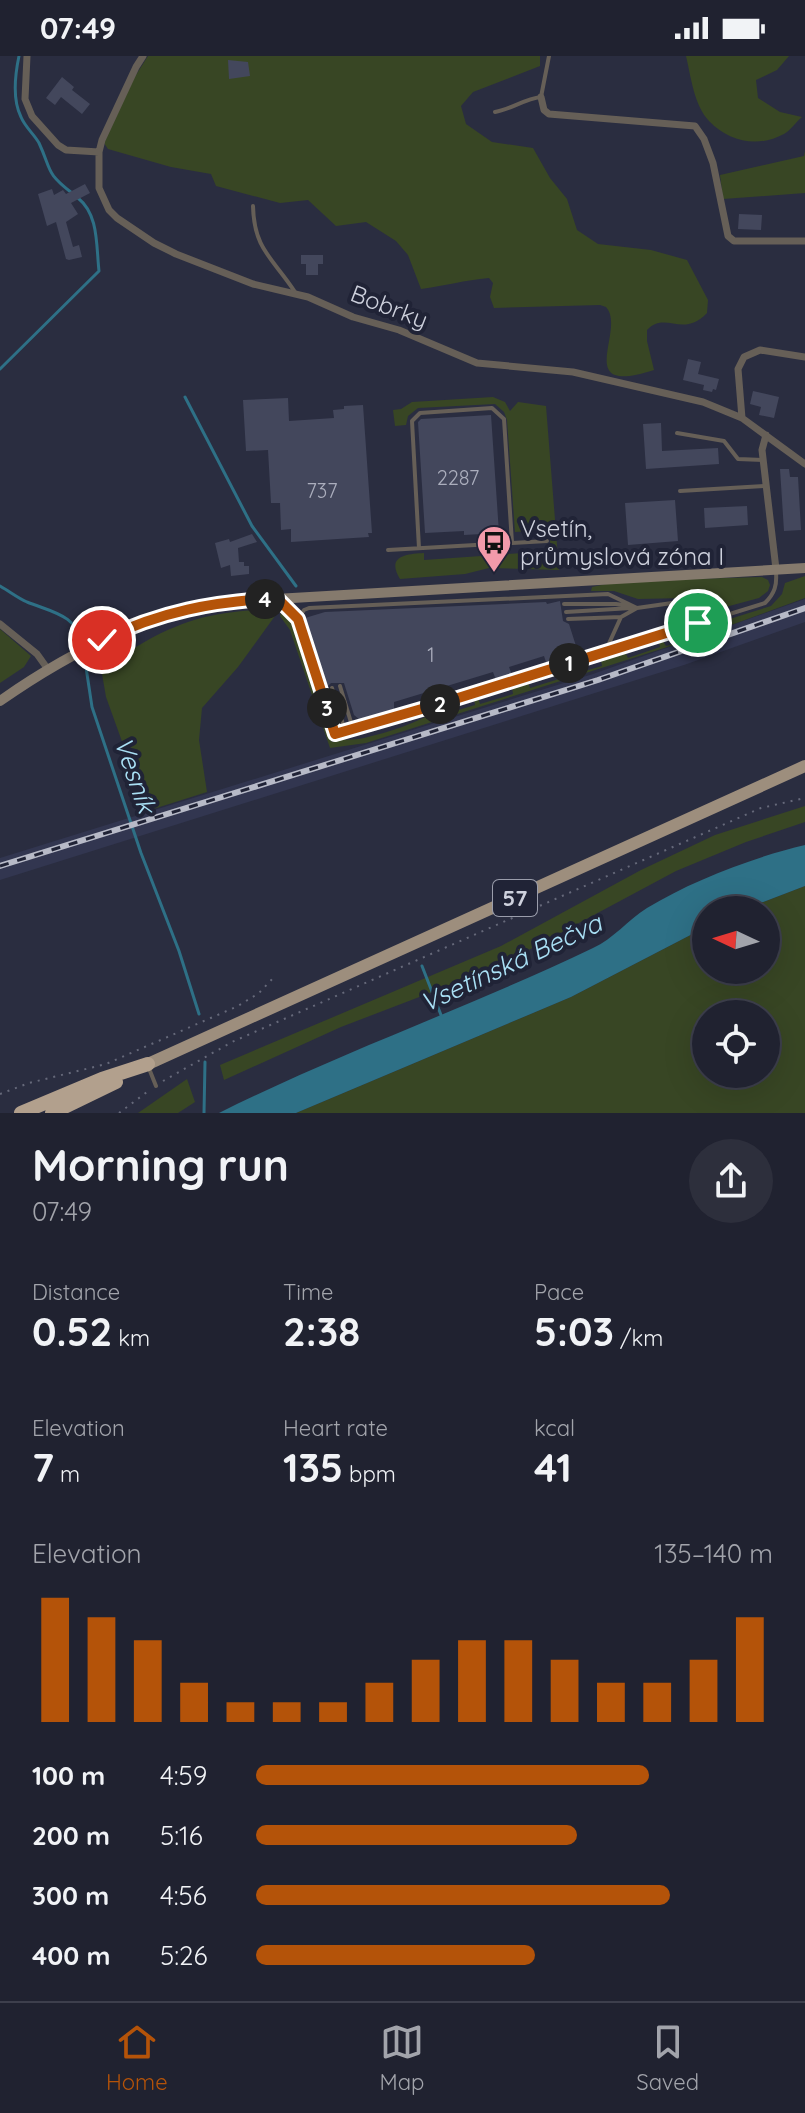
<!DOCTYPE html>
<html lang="en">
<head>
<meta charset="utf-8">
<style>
  body { margin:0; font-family:Quicksand,sans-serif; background:#2d2f3c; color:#f1f3f6; height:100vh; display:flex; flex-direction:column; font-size:30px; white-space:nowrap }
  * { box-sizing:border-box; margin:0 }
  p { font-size:26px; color:#a2a4ab }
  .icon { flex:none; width:44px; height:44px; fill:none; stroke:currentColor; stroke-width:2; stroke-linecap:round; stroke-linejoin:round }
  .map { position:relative; height:1057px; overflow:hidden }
  .panel { display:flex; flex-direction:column; background:#202230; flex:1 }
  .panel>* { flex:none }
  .needle { width:52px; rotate:274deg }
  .controls { position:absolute; left:692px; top:840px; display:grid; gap:16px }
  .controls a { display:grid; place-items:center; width:88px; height:88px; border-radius:50%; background:#202230; box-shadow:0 8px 32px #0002,0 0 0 2px #3d3f4c; font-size:40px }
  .pin { position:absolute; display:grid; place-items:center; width:68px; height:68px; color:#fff; margin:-34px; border:4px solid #fff; border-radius:50%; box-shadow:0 2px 8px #0007 }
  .km { position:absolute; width:40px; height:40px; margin:-20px; border-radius:50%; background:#222; color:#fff; font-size:22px; line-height:40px; text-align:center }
  .round { display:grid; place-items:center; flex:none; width:84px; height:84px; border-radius:42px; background:#2d2f3c }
  .summary { display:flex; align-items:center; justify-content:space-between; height:136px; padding:0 32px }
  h1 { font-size:44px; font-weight:800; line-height:60px }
  .metrics { display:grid; grid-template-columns:repeat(3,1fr); gap:12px; height:136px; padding:8px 32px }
  .metrics div { display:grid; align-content:center }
  .metrics b { font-size:40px; font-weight:800 }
  .metrics small { font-size:22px; font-weight:400 }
  .metrics p { font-size:22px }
  .chart { height:224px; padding:16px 32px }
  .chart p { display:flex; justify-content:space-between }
  .chart svg { width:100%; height:144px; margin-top:8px; stroke:#b45309; stroke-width:6 }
  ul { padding:0 32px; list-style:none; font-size:26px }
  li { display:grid; grid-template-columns:128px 96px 1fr; align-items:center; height:60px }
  li i { height:20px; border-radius:10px; background:#b45309 }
  .status { display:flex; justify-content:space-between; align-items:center; height:56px; padding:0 40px; background:#202230; direction:ltr }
  .status svg { height:22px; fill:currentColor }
  .menu { display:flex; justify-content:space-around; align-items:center; height:112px; border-top:2px solid #3d3f4c; background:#202230; font-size:22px; color:#a2a4ab }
  .menu a { display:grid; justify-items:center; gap:4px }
  .menu .current { color:#b45309 }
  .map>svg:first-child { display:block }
  .built { fill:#323650 }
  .green { fill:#384624; fill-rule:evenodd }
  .water { fill:#2e7086 }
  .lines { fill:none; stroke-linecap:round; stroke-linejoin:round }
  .stream { stroke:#2e7086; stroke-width:3 }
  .building { fill:#43475c }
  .path { stroke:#66697a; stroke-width:2; stroke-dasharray:2 6; stroke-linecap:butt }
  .lane { stroke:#665f57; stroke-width:4 }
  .street { stroke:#665f57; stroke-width:7 }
  .secondary { stroke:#857a6d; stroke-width:10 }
  .primary { stroke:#9d8e7d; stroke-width:12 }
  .highway { stroke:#b2a08d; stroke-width:14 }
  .rail-casing { stroke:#b7bac7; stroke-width:6 }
  .rail { stroke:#202336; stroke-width:3; stroke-dasharray:9; stroke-linecap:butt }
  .route-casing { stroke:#fff; stroke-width:16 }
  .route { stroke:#b45309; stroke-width:10 }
  .labels { text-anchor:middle; stroke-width:8; stroke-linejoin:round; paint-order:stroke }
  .number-label { font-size:20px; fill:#abaebd }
  .shield { fill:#202336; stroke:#9a9dab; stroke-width:2 }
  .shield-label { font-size:22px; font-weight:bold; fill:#ced1dd }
  .street-label { font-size:24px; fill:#ced1dd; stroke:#202336 }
  .poi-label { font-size:24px; fill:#ced1dd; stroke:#202336; text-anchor:start }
  .water-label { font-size:26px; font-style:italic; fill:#aae1f6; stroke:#202336 }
</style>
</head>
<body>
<div class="status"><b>07:49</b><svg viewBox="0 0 49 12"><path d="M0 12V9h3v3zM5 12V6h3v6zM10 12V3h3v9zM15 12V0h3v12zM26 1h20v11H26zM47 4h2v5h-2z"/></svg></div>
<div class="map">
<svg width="805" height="1057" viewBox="0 0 805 1057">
  <rect width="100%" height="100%" fill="#2a2d40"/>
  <path class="built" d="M805 543V566L684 609 0 824V802L593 618Z"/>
  <path class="green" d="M148 0H540V10L473 36 461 50 466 68 492 86 533 92 550 122 567 143 577 174 598 188 651 194 687 204 708 244 707 257C682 283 666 254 647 274V285L654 314C571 341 627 274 606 251L600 249 494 252 490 241 493 227 489 222C465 224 444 230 421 233L408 199 396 185 366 166 336 170 308 144 280 147 216 130 211 118 171 111 108 93 104 87 134 22Z
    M686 0H789L777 14 756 24 758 42 780 56 802 61C796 66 790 75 784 78 758 92 729 86 709 65 694 49 691 21 686 0Z
    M805 95V137L723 143 720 119 804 100Z
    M493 341 505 346 510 355 518 346 546 350 559 514 489 512 465 518 400 523C386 500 406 498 424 497V504L551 495 549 474 515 476 507 364 504 356 495 348 418 352 408 360 406 369 395 370 393 354 401 353 412 346Z
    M805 520V542L704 579 701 572 771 550 782 538 785 527Z
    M762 521 768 524 770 529 768 535 759 542 722 552 688 542 638 543 614 535H591L592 531 620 525Z
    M280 553 238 611 202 652 199 684 207 736 147 755 106 641 102 618C110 604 122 599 136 591 188 560 221 555 280 553Z
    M282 554 293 568 332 686C345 682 353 685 364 682 390 676 416 667 439 654L442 659 475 649 474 643 478 642 480 648 513 638 512 631 528 626 530 632 562 622 560 614 568 613 571 619 602 610 601 604 625 596 628 602 660 591 659 586 663 585 666 590 702 580 366 687 330 692 290 574 280 560Z
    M0 573 31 600 24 611 0 627Z
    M805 750V766L746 786 676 815 495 912 341 971 224 1024 220 1009 501 890 641 814 715 779Z
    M805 830V1057H296L571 941 706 871V914H766V854H742ZM706 958H766V1018H706Z
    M187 1023 195 1046 178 1057H138Z"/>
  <path class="water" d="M805 789V830L742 854H706V871L571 941 296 1057H219C341 996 470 951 593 892 613 883 628 864 647 852 691 825 754 801 805 789Z"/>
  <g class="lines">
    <path class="stream" d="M19 0C15 19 12 43 21 61 25 71 34 78 39 87 52 115 45 116 72 137
      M0 313 99 215C96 189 99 159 78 142
      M185 341 252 470 296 530
      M0 530C9 535 18 542 27 546 52 556 78 559 83 590
      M84 598 92 651 141 797 179 895 199 958
      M422 910 441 959
      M204 1057 205 1006"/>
  </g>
  <path class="building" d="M228 4 248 6 250 20 229 23Z
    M62 21 74 31 72 34 90 48 82 58 61 41 55 49 46 42Z
    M85 128 90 137 71 147 78 158 66 166 73 191 79 189 82 201 69 204 66 203 56 166 47 170 38 138 52 133 54 139 63 134 66 138Z
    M739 158 762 159 761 174 738 173Z
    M301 199H323V208H318V219H306V208H301Z
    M688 303 701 306 698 318 719 323 716 334 713 333 712 336 703 334 704 329 683 324Z
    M753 335 779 341 774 362 759 359 761 351 750 348Z
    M288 342 289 365 334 362 333 354 344 353V350L363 349 372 477H368L369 481 291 486V473L281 474 280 447H271L268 394 246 395 243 344Z
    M491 359 499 477 464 479V475L425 477 418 366 421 363Z
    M661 367 662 395 718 392 719 408 646 413 643 368Z
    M780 413H789L790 421H798L801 474 784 475Z
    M675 444 678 485 628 489 625 447Z
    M747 450 748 469 705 472 704 452Z
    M252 478 257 486 238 492 239 506H244V510H249V518L231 520 230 509 221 512 215 487 229 483 230 486Z
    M560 545 563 565 569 568 576 590 570 592 573 601 547 609 544 600 509 611 512 619 496 624 493 616 394 646V653L360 664 354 659 344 627H331L327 631 305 562 325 556 546 546 547 548Z"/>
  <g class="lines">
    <path class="path" d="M163 1025 232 986 761 752 805 742
      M0 1038 29 1027 106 1008 238 950 259 937 275 920
      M119 1057 151 1033"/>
    <path class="lane" d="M495 56C512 53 524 43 541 41L549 0
      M253 150C254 194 273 202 295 236
      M677 377 724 385 738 403 763 404
      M680 435 766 430
      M419 492 412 365 420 357 492 352 504 363 512 487
      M388 494 547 485
      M280 544 298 563 335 678 439 648 765 547C775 537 777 529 776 516
      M564 548H616L631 550
      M566 556 631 552
      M298 563 304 554 309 552 608 538 637 552
      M568 563 621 561
      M606 594 621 561 637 552 679 546 692 547 717 560
      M340 630 353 673
      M332 632 345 675
      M148 1010 156 1030"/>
    <path class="street" d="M27 0 25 43 32 60 58 89 66 94 99 96
      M143 0 136 11 102 84 99 96V132L109 154 117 162 154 187 176 198 253 228 308 241 353 261 399 274 477 307 573 316 703 346 742 362 805 408
      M541 41 544 54 549 58 695 70 704 83 713 107 728 180 734 185H805
      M742 362 738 313 744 301 760 294 805 301
      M766 379 762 394 776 513
      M0 568 37 598 47 612"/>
    <path class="secondary" d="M0 645C67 598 141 559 223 546L805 512"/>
    <path class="primary" d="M148 1008 805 710"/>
    <path class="highway" d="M21 1057 102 1023 148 1008
      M52 1057 116 1026"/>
    <defs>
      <path id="rail" d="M0 810 598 624 805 552"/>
    </defs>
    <use href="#rail" class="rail-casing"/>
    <use href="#rail" class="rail"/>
  </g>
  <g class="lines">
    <defs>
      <path id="route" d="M102 584C161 555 213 546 277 542L298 563 335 678 439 648 698 567"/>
    </defs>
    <use href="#route" class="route-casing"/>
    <use href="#route" class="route"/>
  </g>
  <defs>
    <symbol id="bus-pin" viewBox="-11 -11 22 30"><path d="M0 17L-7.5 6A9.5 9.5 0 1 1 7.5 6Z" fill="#f39aaa" stroke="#202336"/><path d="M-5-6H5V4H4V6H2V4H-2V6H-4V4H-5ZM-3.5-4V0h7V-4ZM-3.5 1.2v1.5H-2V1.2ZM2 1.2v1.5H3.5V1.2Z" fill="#111"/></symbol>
  </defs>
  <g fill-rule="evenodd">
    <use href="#bus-pin" x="474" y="467" width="40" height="54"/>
  </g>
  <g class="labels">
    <g class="number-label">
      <text x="458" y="429">2287</text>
      <text x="322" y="442">737</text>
      <text x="431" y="606">1</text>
    </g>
    <rect class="shield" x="493" y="824" width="44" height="36" rx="6"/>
    <g class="shield-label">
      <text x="515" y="850">57</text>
    </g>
    <g class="street-label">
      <text transform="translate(389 251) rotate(21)" y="8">Bobrky</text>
    </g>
    <g class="poi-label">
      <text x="520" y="481">Vsetín,<tspan x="520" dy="28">průmyslová zóna I</tspan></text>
    </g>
    <g class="water-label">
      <text transform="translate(135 719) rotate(71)" y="9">Vesník</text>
      <text transform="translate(511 907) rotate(-25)" y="9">Vsetínská Bečva</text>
    </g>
  </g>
</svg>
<div class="controls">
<a><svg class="needle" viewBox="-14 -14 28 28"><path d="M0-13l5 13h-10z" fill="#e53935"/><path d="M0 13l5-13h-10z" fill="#a2a4ab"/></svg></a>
<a><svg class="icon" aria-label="locate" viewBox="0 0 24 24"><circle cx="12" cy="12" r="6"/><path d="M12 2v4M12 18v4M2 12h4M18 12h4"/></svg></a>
</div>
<div class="pin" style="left:698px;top:567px;background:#1e9e55"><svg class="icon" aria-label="arrive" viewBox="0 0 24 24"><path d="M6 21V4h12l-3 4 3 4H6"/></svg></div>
<div class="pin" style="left:102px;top:584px;background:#d93025"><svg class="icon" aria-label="check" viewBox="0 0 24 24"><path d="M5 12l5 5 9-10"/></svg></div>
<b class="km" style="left:569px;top:607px">1</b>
<b class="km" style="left:440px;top:648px">2</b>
<b class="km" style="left:327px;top:652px">3</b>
<b class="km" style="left:265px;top:543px">4</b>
</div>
<section class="panel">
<div class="summary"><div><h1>Morning run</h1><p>07:49</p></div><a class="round"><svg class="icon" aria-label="share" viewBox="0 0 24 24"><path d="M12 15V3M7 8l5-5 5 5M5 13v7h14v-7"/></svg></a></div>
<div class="metrics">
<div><p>Distance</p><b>0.52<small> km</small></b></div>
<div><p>Time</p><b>2:38</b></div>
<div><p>Pace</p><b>5:03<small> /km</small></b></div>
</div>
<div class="metrics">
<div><p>Elevation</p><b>7<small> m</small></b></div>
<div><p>Heart rate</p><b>135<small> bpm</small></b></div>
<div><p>kcal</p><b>41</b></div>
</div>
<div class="chart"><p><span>Elevation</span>135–140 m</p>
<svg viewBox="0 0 160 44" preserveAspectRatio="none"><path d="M5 44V6M15 44V12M25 44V19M35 44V32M45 44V38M55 44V38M65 44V38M75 44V32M85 44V25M95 44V19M105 44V19M115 44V25M125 44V32M135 44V32M145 44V25M155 44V12"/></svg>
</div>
<ul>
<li><b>100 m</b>4:59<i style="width:76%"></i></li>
<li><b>200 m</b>5:16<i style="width:62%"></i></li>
<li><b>300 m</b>4:56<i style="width:80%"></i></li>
<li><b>400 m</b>5:26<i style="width:54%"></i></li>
</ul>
</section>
<nav class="menu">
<a class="current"><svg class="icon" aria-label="home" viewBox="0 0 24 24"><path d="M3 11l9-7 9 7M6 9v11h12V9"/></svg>Home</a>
<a><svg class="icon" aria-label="map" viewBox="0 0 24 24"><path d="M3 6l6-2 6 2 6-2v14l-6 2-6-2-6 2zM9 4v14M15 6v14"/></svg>Map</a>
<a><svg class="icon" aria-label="saved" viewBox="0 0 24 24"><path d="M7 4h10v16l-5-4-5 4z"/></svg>Saved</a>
</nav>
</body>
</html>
